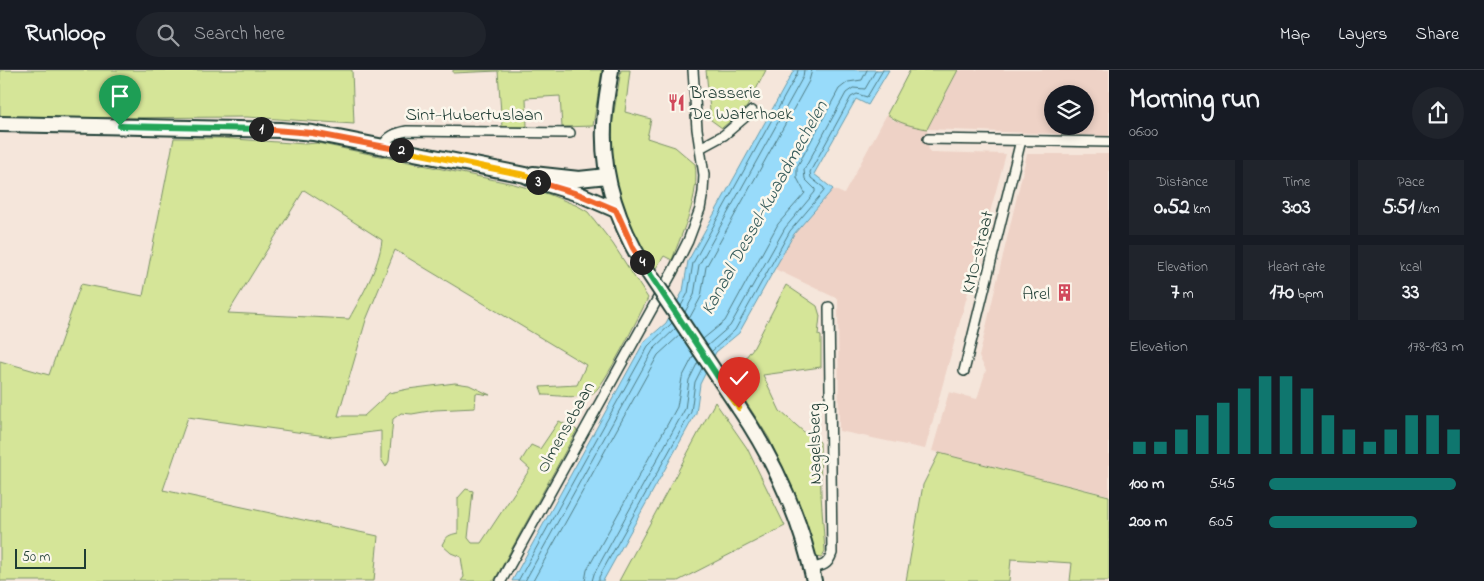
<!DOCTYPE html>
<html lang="en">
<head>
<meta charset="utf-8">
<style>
  body { margin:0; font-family:"Indie Flower",sans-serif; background:#20242c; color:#f1f3f6; height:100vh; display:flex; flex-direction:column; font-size:19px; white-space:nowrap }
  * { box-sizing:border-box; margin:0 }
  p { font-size:16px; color:#9ea1a6 }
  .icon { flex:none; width:28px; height:28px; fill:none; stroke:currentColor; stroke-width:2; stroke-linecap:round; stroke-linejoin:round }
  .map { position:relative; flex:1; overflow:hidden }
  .sheet { display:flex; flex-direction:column; background:#171b24; width:375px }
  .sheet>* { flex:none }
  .controls { position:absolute; left:1044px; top:15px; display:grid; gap:10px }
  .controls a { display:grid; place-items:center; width:50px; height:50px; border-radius:50%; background:#171b24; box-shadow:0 2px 8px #0003; font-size:25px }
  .scale { position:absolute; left:15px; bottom:12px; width:71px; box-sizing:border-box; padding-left:5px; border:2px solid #1f3d34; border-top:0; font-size:14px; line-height:18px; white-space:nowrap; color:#1f3d34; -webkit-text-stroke:4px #fbf7ec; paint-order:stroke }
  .pin { position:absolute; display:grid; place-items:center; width:42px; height:42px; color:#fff; margin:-51px -21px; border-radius:50% 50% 50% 0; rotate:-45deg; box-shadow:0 0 5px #0007 }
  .pin .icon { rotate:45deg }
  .km { position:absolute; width:25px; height:25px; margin:-12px; border-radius:50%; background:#222; color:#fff; font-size:14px; line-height:25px; text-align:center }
  .round { display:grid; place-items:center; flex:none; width:52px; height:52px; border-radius:26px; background:#20242c }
  .head { display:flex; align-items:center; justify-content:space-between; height:85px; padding:0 20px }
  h1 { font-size:28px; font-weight:700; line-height:38px }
  .figures { display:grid; grid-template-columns:repeat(3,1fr); gap:8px; height:85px; padding:5px 20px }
  .figures div { display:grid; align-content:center; border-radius:0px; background:#20242c; text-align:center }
  .figures b { font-size:21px; font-weight:700 }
  .figures small { font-size:14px; font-weight:400 }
  .figures p { font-size:14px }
  .chart { height:140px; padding:10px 20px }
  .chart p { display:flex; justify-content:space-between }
  .chart svg { width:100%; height:90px; margin-top:5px; stroke:#0f766e; stroke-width:6 }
  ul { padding:0 20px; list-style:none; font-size:16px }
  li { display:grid; grid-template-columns:80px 60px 1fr; align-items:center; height:38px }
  li i { height:12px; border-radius:6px; background:#0f766e }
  header { display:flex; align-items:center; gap:30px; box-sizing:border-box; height:70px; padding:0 25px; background:#171b24; border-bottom:1px solid #363941 }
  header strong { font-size:24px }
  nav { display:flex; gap:28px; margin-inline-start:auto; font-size:18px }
  .search { width:350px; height:45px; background:#20242c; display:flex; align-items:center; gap:12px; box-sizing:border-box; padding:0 18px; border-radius:28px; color:#9ea1a6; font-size:19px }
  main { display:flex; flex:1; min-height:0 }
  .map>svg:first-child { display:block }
  .built { fill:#eed2c6; fill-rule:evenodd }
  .green { fill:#d5e598; stroke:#7a9166; fill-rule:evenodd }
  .water { fill:#98dbfa; stroke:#689cab }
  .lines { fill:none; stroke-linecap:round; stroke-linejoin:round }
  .shore { stroke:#4f7c83; stroke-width:1 }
  .street-casing { stroke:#1f3d34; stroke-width:12 }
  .secondary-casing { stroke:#1f3d34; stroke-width:18 }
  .street { stroke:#fbf7ec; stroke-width:9 }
  .secondary { stroke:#fbf7ec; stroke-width:14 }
  .secondary-bridge-casing { stroke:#1f3d34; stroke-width:18; stroke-linecap:butt }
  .secondary-bridge { stroke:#fbf7ec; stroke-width:14 }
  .split-1-casing { stroke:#fff; stroke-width:10 }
  .split-2-casing { stroke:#fff; stroke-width:10 }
  .split-3-casing { stroke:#fff; stroke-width:10 }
  .split-4-casing { stroke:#fff; stroke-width:10 }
  .split-5-casing { stroke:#fff; stroke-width:10 }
  .split-6-casing { stroke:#fff; stroke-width:10 }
  .split-1 { stroke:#22a559; stroke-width:6 }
  .split-2 { stroke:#f0652b; stroke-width:6 }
  .split-3 { stroke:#f5b400; stroke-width:6 }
  .split-4 { stroke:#f0652b; stroke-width:6 }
  .split-5 { stroke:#22a559; stroke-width:6 }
  .split-6 { stroke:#f5b400; stroke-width:6 }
  .labels { text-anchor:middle; stroke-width:5; stroke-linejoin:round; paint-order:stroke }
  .poi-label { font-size:18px; fill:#1f3d34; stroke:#fbf7ec; text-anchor:start }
  .street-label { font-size:18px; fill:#1f3d34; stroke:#fbf7ec }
  .water-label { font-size:19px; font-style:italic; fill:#375d5c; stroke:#fbf7ec }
</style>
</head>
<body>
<header>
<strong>Runloop</strong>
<div class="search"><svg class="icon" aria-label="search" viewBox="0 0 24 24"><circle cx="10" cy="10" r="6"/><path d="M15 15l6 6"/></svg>Search here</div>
<nav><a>Map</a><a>Layers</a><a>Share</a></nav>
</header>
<main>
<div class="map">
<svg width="1109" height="511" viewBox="0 0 1109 511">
  <rect width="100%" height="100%" fill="#f5e6db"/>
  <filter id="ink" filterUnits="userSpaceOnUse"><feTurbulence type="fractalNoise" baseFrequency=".02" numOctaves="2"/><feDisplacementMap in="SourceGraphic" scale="10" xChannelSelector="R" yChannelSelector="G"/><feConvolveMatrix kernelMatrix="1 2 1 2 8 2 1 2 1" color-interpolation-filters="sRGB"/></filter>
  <g filter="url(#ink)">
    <path class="built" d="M958 0H1109V66L927 59 929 82 1006 84 925 379 839 361 838 229 775 199 794 164 833 119 844 124 887 44 893 50 927 58ZM1052 24H1085V56H1052Z
      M1027 84H1109V425L932 381 949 322 977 329 986 300 979 287Z"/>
    <path class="green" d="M0 0H352L354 54 247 47 88 48 0 47Z
      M453 0H602L593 56 562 57 560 26 526 28 527 57H502L498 1 453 3Z
      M621 0H630L625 42 651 49 647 68 675 77 695 94C700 127 683 159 672 190L664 186 654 201 641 184 624 139 613 102 612 54Z
      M706 0H766L747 37 722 58 711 50Z
      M910 0H958L927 59C912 56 899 54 887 44Z
      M174 68H221L305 74 317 73 514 114 548 124 578 136 588 142 599 156 613 174 648 228C640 244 604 317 593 323 581 330 557 325 543 325L540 317 577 315 586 295 395 180 366 250 338 346H364L389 323 408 319 455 313 469 315 490 325 476 323 475 338 435 340 412 344 401 343 393 349 389 391 386 397 381 389V361L333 367 188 347 163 420 378 466 374 511H0V291L49 305 81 214 143 226ZM304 120 382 170C379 198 362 225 349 249L228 243Z
      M786 215 817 236 820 246 818 265 821 266V297L763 305 780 341 804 362 820 372 821 425 825 481 821 488 816 487 794 426 769 368 730 307 754 277Z
      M715 332 747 378 785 456 678 511H619Z
      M559 351 577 360 494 511H461L464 507 461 487 451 483 442 475C446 466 449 465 458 463V428L466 419 473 421 468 468 472 473H481L530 399 521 391 531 375 540 379Z
      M939 383 1109 426V511H1070L1072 493 1011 489 1009 511H906L923 415Z"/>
    <path class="water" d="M794 0H889L868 35 856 29 814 104 833 119 794 164 739 263 716 282 700 314 696 343 603 511H512L644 272 666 253 683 221 688 191Z"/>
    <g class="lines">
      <path class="shore" d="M681 236 688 223 693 193 797 4 798 0
        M685 242 694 225 699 195 803 7 804 0
        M689 249 701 227 706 197 809 11 812 0
        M703 269 725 251 778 154 805 123 797 108V97L839 19 848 12 862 10 867 0
        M707 276 730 256 785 158 815 122V119L805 109 804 100 846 23 853 18 865 19 876 0
        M711 282 735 260 790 161 824 121V118L811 108 810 102 851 27 857 24 867 27 883 0
        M518 511 648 276 672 253
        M525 511 653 280 676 258
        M533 511 658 285 680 265
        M585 511 587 500 677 337 682 308 694 285
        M592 511 594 504 685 339 689 310 698 292
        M599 511V507L691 342 695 312 702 298"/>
      <defs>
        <path id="street" d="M928 69 1109 72
          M383 76C388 66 396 63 407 61L570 63
          M700 78 724 65 752 41
          M964 301 1021 70
          M812 498C823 496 828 495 832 483L829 237
          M501 511 673 201 688 171 700 139 703 122 704 105 697 59 693 0"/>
        <path id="secondary" d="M611 0C609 14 606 28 605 42 599 98 615 149 644 196
          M0 54 280 60 313 63 525 105 540 112 579 124 616 140
          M533 104 579 109 607 106
          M739 338C775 391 801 449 814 511"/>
      </defs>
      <use href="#street" class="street-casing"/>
      <use href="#secondary" class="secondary-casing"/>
      <use href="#street" class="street"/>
      <use href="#secondary" class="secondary"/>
      <defs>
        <path id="secondary-bridge" d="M644 196 739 338"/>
      </defs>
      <use href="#secondary-bridge" class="secondary-bridge-casing"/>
      <use href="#secondary-bridge" class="secondary-bridge"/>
    </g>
  </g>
  <g class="lines" filter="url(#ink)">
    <defs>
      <path id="split-1" d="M120 56 261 59"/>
      <path id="split-2" d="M261 59 312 63 401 80"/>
      <path id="split-3" d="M401 80 525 105 538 112"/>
      <path id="split-4" d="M538 112 578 124 616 140 633 178 642 192"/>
      <path id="split-5" d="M642 192 720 310"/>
      <path id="split-6" d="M720 310 739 338"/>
    </defs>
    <use href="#split-1" class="split-1-casing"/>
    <use href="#split-2" class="split-2-casing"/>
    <use href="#split-3" class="split-3-casing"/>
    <use href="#split-4" class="split-4-casing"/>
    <use href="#split-5" class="split-5-casing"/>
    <use href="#split-6" class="split-6-casing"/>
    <use href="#split-1" class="split-1"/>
    <use href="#split-2" class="split-2"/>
    <use href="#split-3" class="split-3"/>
    <use href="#split-4" class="split-4"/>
    <use href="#split-5" class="split-5"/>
    <use href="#split-6" class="split-6"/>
  </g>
  <defs>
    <symbol id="restaurant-bare" viewBox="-9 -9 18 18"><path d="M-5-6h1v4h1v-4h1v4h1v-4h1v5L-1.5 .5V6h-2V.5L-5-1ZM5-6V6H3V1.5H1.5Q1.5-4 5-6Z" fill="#d1495b" stroke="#fbf7ec" stroke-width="2.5" paint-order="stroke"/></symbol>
    <symbol id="building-bare" viewBox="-9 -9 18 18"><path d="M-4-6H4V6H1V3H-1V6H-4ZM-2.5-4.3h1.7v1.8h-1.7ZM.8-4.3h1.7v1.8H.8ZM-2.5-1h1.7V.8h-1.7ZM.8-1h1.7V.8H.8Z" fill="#d1495b" stroke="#fbf7ec" stroke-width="2.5" paint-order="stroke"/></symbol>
  </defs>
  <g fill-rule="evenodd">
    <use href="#restaurant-bare" x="664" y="20" width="25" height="25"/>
    <use href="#building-bare" x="1052" y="210" width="25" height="25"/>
  </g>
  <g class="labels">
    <g class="poi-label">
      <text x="690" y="28">Brasserie<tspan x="690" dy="21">De Waterhoek</tspan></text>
      <text x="1050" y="229" text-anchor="end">Arel</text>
    </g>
    <g class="street-label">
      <text x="474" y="50">Sint-Hubertuslaan</text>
      <text transform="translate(977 182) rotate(-76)" y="6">KMO-straat</text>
      <text transform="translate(565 357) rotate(-61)" y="6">Olmensebaan</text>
      <text transform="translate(814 374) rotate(-91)" y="6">Nagelsberg</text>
    </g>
    <g class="water-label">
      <text transform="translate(763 137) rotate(-61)" y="7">Kanaal Dessel-Kwaadmechelen</text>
    </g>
  </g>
</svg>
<div class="controls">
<a><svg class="icon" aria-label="layers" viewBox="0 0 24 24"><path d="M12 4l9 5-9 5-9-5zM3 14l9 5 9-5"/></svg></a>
</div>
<div class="scale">50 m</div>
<div class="pin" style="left:120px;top:56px;background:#1e9e55"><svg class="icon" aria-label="arrive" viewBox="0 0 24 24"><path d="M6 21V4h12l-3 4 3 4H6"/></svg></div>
<div class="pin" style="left:739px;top:338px;background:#d93025"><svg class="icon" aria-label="check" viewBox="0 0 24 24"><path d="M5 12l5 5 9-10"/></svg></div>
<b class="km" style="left:261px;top:59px">1</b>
<b class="km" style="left:401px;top:80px">2</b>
<b class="km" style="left:538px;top:112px">3</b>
<b class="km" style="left:642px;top:192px">4</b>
</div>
<section class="sheet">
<div class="head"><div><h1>Morning run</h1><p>06:00</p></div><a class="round"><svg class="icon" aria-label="share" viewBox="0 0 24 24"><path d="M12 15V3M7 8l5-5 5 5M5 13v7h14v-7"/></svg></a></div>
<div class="figures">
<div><p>Distance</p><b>0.52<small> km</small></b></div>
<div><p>Time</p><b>3:03</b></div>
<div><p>Pace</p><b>5:51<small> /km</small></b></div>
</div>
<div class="figures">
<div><p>Elevation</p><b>7<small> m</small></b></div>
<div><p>Heart rate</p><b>170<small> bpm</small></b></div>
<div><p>kcal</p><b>33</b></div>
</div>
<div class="chart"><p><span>Elevation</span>178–183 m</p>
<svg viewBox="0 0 160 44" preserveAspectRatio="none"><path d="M5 44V38M15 44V38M25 44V32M35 44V25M45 44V19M55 44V12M65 44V6M75 44V6M85 44V12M95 44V25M105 44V32M115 44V38M125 44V32M135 44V25M145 44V25M155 44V32"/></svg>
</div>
<ul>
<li><b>100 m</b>5:45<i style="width:96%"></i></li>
<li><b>200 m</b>6:05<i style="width:76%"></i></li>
</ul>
</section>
</main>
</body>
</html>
